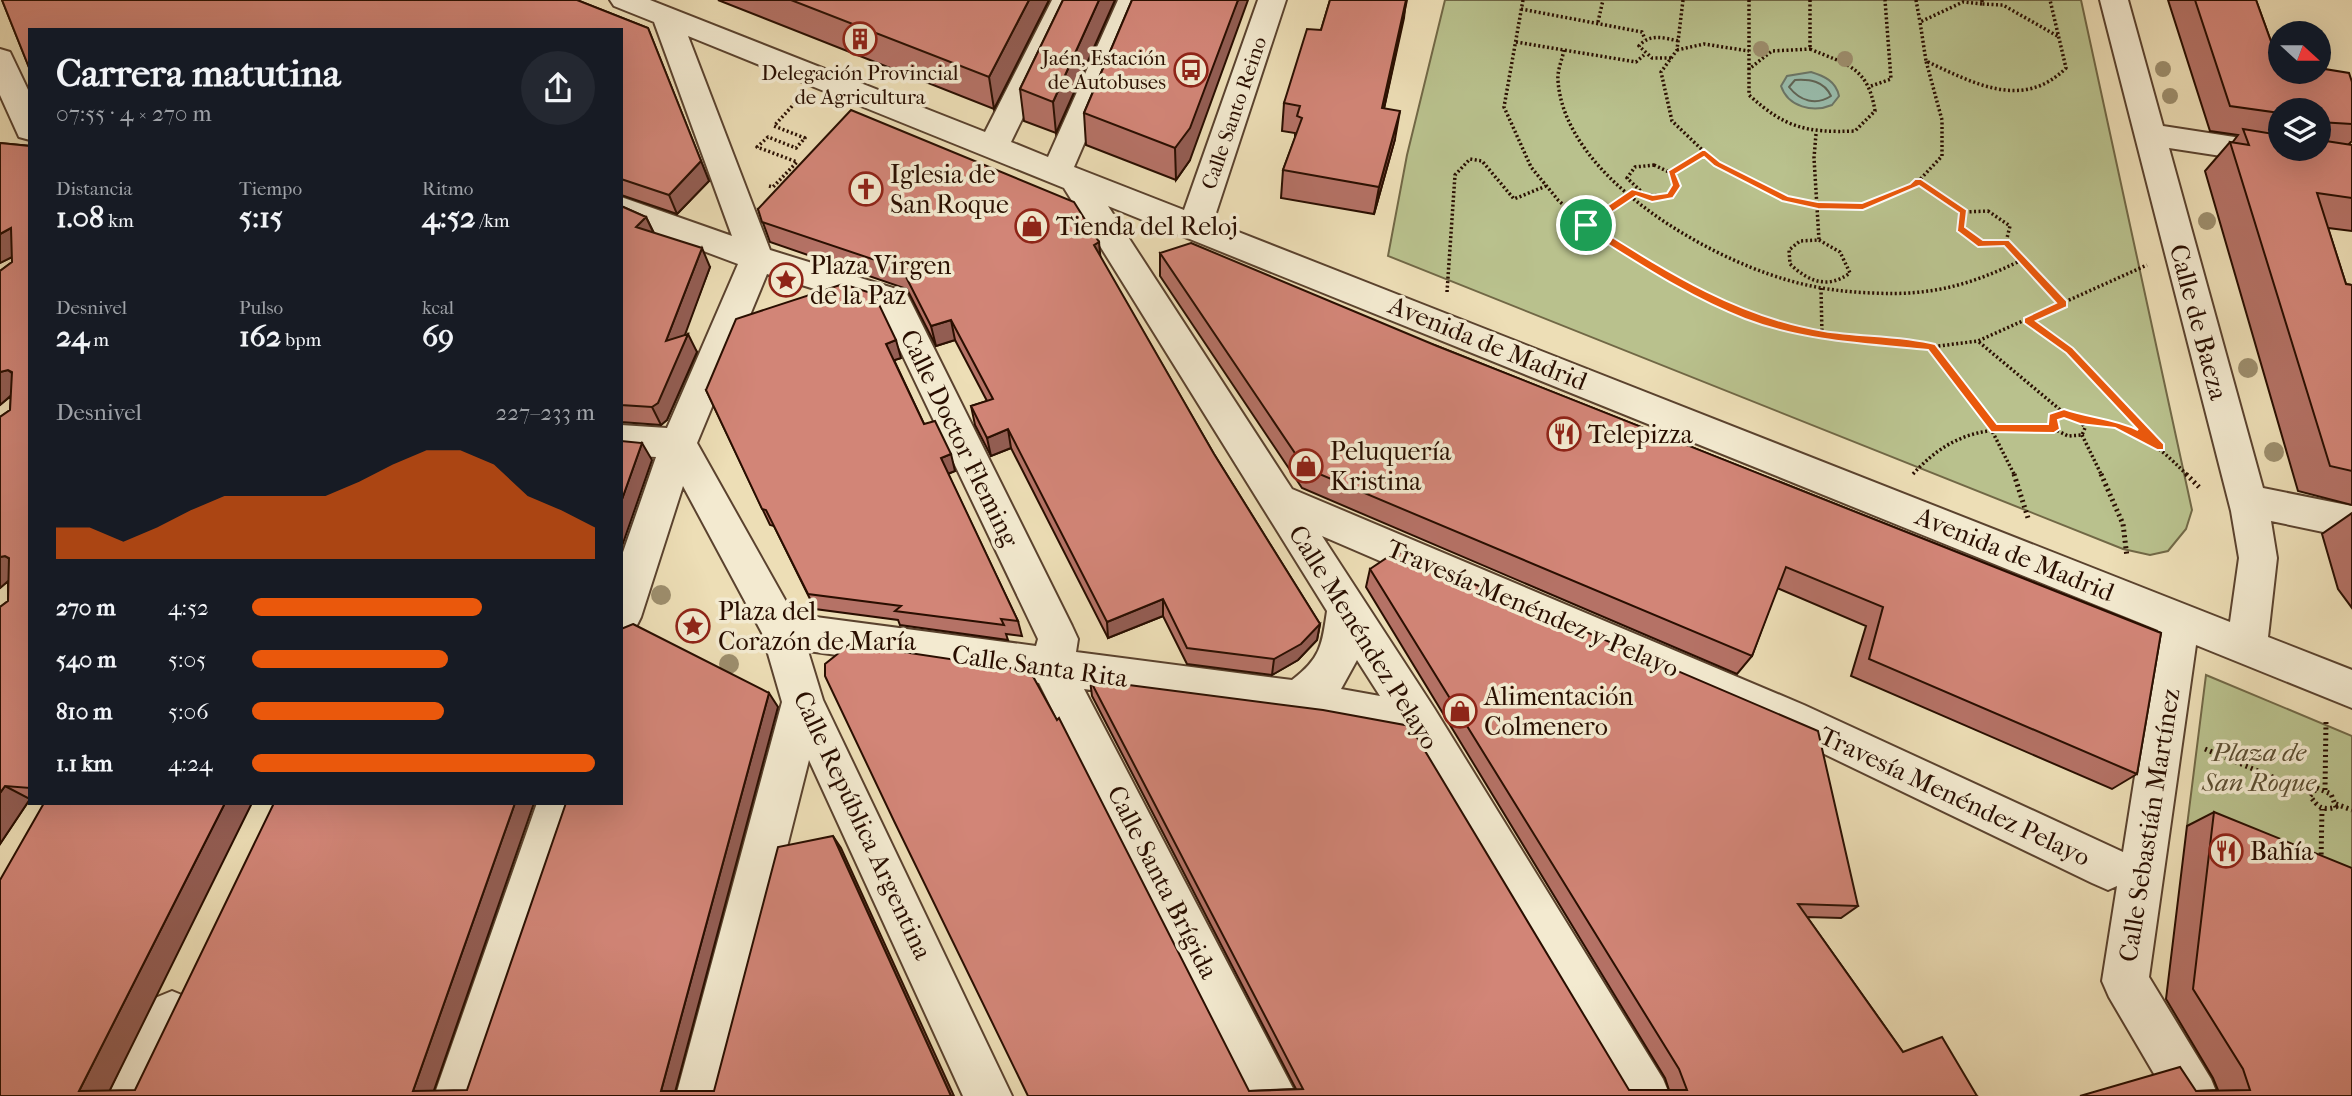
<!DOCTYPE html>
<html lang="es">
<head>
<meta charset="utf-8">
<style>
  body { margin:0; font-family:"IM FELL French Canon",serif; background:#242831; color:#f1f3f6; height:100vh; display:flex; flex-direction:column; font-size:26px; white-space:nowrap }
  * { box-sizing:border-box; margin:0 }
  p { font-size:23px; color:#9ea1a6 }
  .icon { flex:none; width:38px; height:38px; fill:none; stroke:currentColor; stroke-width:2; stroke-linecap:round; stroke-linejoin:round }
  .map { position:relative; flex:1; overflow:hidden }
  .details { position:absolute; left:28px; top:28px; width:595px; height:777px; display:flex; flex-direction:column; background:#171b24; border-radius:0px; box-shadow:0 7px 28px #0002 }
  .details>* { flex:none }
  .needle { width:46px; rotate:111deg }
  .buttons { position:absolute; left:2268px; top:21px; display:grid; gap:14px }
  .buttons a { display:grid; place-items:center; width:63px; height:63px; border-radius:50%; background:#171b24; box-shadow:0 7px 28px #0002; font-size:35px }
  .pin { position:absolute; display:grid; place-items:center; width:60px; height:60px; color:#fff; margin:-30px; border:4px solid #fff; border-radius:50%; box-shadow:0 2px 7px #0007 }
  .round { display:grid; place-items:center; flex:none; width:74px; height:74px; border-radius:37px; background:#242831 }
  .headline { display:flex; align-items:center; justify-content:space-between; height:119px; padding:0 28px }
  h1 { font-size:38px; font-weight:700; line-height:52px }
  .stats { display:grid; grid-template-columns:repeat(3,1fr); gap:10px; height:119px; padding:7px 28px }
  .stats div { display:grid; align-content:center }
  .stats b { font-size:30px; font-weight:700 }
  .stats small { font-size:19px; font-weight:400 }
  .stats p { font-size:19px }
  .chart { height:196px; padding:14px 28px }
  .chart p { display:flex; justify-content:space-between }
  .chart svg { width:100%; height:126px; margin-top:7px; fill:#ea580c; opacity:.7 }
  ul { padding:0 28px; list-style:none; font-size:23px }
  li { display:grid; grid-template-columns:112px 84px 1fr; align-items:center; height:52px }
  li i { height:18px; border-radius:9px; background:#ea580c }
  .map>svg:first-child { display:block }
  .green { fill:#b9c18d; stroke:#716846; stroke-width:2 }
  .water { fill:#99bcac; stroke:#6c7667; stroke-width:2 }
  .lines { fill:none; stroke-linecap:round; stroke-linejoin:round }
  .shore { stroke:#616556; stroke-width:2 }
  .minor-casing { stroke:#5a422e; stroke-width:4 }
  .path-far1 { stroke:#290e00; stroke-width:3.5; stroke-dasharray:2 2.5; stroke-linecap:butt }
  .path { stroke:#290e00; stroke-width:5; stroke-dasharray:2 3.5; stroke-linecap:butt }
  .minor { fill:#f3ead0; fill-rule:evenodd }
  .tree { fill:#9d8e6d }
  .wall { fill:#b57266; stroke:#290e00; stroke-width:2; fill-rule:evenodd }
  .shaded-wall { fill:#935d53; stroke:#290e00; stroke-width:2 }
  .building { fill:#d28577; stroke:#290e00; stroke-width:2 }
  .route { fill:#ea580c; stroke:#fff; stroke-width:2; fill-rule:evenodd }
  .labels { text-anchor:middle; stroke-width:7; stroke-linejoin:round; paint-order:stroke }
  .far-poi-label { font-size:21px; fill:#290e00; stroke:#f3ead0; text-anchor:end }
  .far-street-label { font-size:21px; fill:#290e00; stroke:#f3ead0 }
  .poi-label { font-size:26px; fill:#290e00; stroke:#f3ead0; text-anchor:start }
  .street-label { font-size:26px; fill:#290e00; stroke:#f3ead0 }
  .park-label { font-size:26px; font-style:italic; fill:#5b4d31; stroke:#f3ead0 }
</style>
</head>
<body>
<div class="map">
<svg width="2352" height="1096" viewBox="0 0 2352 1096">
  <rect width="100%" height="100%" fill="#eddeb6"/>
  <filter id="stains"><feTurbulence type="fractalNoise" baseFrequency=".00286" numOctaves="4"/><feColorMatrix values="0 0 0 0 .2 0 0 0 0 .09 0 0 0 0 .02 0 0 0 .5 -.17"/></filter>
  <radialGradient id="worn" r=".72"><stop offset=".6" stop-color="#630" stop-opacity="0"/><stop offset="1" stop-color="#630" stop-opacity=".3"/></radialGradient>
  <path class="green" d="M1445 0H2081L2187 487 2192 510 2186 529 2168 551 2150 555 2123 549 1388 256 1407 155Z
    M2206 675 2352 736V893L2187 826Z"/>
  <path class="water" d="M1811 72C1824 76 1836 81 1839 96L1832 105C1813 113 1788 107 1781 86L1787 76Z"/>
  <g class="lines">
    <path class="shore" d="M1795 80C1810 79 1824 81 1831 96 1816 106 1800 101 1789 87Z"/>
    <defs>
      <path id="minor" d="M610 0H650L985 132 1052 0H1080L1011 142 1048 157 1118 0H1146L1074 167 1184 210 1258 0H1286L1213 222 2230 622 2239 558 2231 511 2100 0H2128L2163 126 2280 144V149H2316L2352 154V176L2169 148 2263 488 2352 506V538L2271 521 2277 558 2268 637 2352 670V708L2196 645 2149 977 2211 1079 2218 1096H2167L2109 997 2102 981 2117 886 2108 890 2092 883 1787 736 1322 536 1434 708 1663 1079 1670 1096H1619L1406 739 1299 719 1084 689 1297 1096H1247L1039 683 808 651 823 700 1012 1096H963L809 760 724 1096H676L782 702 762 633 683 486 641 617 635 629 621 634V558L656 457 621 455V425L667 428 738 264 621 220V197L732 236 654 22 614 6ZM688 36 1064 188 1327 611C1322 645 1321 658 1292 680L1076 652 1078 639 1072 626 906 292 770 250ZM1108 206 2158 630 2123 852 1804 705 1292 489ZM767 274 881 310 1038 639 1036 646 793 614 697 443ZM1357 660 1380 696 1341 689Z
        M0 49 10 52 30 94V140L19 137 0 95Z
        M537 803H581L482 1096H434Z
        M172 991 189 998 196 1015 157 1096H108L155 998Z"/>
    </defs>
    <use href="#minor" class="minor-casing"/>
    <path class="path-far1" d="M1523 0 1504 107 1531 167 1558 200 1593 231 1681 286 1749 316 1822 335 1931 347 1978 341 2147 265
      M1683 0 1677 50 1661 72 1672 121 1717 164 1786 199 1818 206H1862L1914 186 1942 156V120L1926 61
      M1749 0V69
      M1810 0V49
      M1916 0 1920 22
      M1982 0V4L2003 5 2059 37
      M1982 4 1963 2 1920 22 1926 61C1973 83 2023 111 2066 68L2050 0
      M1521 9 1642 32 1645 39
      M1598 22 1603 0
      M1516 42 1636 62 1644 55
      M1810 49C1848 65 1868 67 1875 111L1855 131C1807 133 1785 128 1749 95V69L1772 51Z
      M1564 50C1562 60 1557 71 1558 81 1565 176 1703 255 1784 279 1813 288 1843 292 1873 293 1932 296 1970 285 2022 260
      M1677 50 1704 44 1749 51
      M1671 58H1652L1639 46C1650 33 1664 38 1679 41
      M1871 86 1891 79 1885 0
      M1816 134 1814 158 1819 240
      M1654 165 1671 173 1677 185 1670 196 1645 195 1627 178 1635 167Z
      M1671 173 1704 152
      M1918 181 1964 212
      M769 186 773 187 797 162 757 147 768 137 796 148 805 138 774 126 795 103
      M1988 211 2010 226 2006 242 1981 244 1960 229 1964 212Z
      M1586 225 1631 194
      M1819 240 1840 252 1850 273C1828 289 1809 282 1790 264L1789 250 1800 241Z
      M2006 242 2063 304
      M1821 288 1822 335
      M1447 292 1455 175 1470 159 1482 161 1514 199 1546 186
      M2028 321 2070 351 2156 442
      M1979 342 2064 413
      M1932 348 1990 427 2015 476
      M2064 413 2080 420 2085 428 2082 435 2068 436 2054 429 2052 417Z
      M2080 420C2132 426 2152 439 2188 476
      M2082 435 2102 476
      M1913 474C1957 426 1993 428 2054 429"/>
    <path class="path" d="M2014 474 2028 518
      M2101 474 2123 524 2127 557
      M2186 474 2199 487
      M2205 749 2311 793
      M2317 788 2331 794 2336 807C2322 811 2318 807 2310 796Z
      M2325 790 2326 721
      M2336 804 2352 810
      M2321 860 2322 809"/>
    <use href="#minor" class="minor"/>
  </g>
  <g class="tree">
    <circle cx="1761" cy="49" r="8"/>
    <circle cx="1845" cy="59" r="8"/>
    <circle cx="2163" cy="69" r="8"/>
    <circle cx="2170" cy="96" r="8"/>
    <circle cx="2207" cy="221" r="9"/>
    <circle cx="2248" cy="368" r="10"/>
    <circle cx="2274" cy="452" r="10"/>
    <circle cx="661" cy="595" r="10"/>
    <circle cx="729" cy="664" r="10"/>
  </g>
  <path class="wall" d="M2 0H577L648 28 709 181 677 214 621 195V30H30V70Z
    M718 0H1049L994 109Z
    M1063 0H1115L1056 133 1024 121 1020 89Z
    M1132 0 1190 160 1176 180 1086 145 1084 113Z
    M1330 0H1407L1384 108 1395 139 1374 214 1281 198 1283 170 1295 138V133L1282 131 1284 103 1321 30Z
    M2168 0H2256L2277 58 2325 69 2352 82V141L2348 145H2352V231L2328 228 2346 284 2352 285V505L2298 491 2205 171 2230 142 2232 143 2238 135 2210 131ZM2280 110H2319V149H2280Z
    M0 143 30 146V799L0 844V607L8 601V581L0 588V417L10 410 11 396 0 405V271L12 262V257L0 263Z
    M621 206 646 217 654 233 710 267 684 335 697 352 667 420 661 425 621 422Z
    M758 209 1100 257 1214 454 1320 624 1317 640 1298 660 1272 675 1187 664 1163 616 1108 638 1011 448 991 456 975 425 971 406 987 401 955 340 936 346 907 289 770 242Z
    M1160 253 1437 346 2161 633 2137 774 2112 789 1851 676 1866 626 1777 588 1752 656 1737 674 1302 488 1160 276Z
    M901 358 894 360 924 424 955 471 948 474 1018 621 1022 636 1006 634 1008 640 900 625 898 620 815 609 774 526 770 525 706 390Z
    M2352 513V608L2338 589 2322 534Z
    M1370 569 1858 906 1841 918 1807 917 1903 1052 1977 1096 1249 1091 1296 1089 1092 696 1090 680 1629 1090H1669L1665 1078 1366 587Z
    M2214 812 2352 1096 2196 1091 2218 1090 2213 1078 2166 999 2187 826Z"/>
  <path class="shaded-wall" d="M1029 0H1049L994 109 989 77Z
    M1099 0H1115L1056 133 1053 102Z
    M1238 0H1248L1190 160 1176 180 1175 148Z
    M1406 0 1404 18 1378 136 1382 108Z
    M1400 111 1395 139 1374 214 1379 187Z
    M701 161 709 181 677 214 669 195Z
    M646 217 655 236 636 227Z
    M11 228 30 248 0 263V234Z
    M1099 242 1101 263 1094 245Z
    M702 248 710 267 676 359 666 341Z
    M951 320 955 340 936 346 931 326Z
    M688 334 697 352 667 420 661 425 652 407Z
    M896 340 901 358 892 361 886 344Z
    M8 370 29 387 15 392 0 405V372Z
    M1008 429 1011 448 991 456 987 438Z
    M642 443 652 460 621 549V502Z
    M951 454 955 471 945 475 941 458Z
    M5 556 28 572 13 577 0 588V557Z
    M1163 599V616L1108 638 1107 622Z
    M1320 624 1317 640 1298 660 1272 675 1274 659Z
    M769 693 778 707 674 1096 661 1091Z
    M5 786 30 799 0 844V793Z
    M225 803H252L107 1096 79 1091Z
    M515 803H534L432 1096 413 1091Z
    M833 836 841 848 954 1096H951Z"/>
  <path class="building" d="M2 0H577L648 28 701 161 669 195 621 179V30H30V70Z
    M791 0H1029L989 77Z
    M1063 0H1099L1053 102 1020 89Z
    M1132 0H1238L1190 128 1175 148 1084 113Z
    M1330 0H1406L1382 108 1400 111 1379 187 1283 170 1302 118 1297 116 1300 106 1284 103 1307 29 1321 30Z
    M2195 0H2256L2277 58H2280V72H2319V64L2324 65 2325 69 2349 73 2352 82V124L2319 122V110H2280V113L2230 106Z
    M851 110 1074 202 1099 242 1094 245 1214 454 1320 624 1301 644 1274 659 1187 648 1163 599 1107 622 1008 429 987 438 971 406 993 399 951 320 931 326 902 269 762 222 758 209Z
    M2243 129 2280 135V149H2319V140L2352 145V198L2317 193 2346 284 2352 285V471L2330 466 2230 142 2249 145Z
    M0 143 30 146V788L5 786 0 793V607L8 601 9 558 5 556 0 557V417L10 410 12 372 8 370 0 372V271L12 262 11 228 0 234Z
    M621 206 646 217 636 227 702 248 666 341 688 334 658 403 652 407 621 405Z
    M1191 243 1437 346 2161 633 2137 774 1869 659 1883 607 1786 567 1752 656 1305 468 1160 253Z
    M843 284 874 294 896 340 886 344 924 424 935 421 951 454 941 458 1018 621 1001 619 1004 625 895 611 901 606 808 594 766 510 762 509 706 390 736 319Z
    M621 441 642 443 621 502Z
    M1397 551 1818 731 1858 906 1798 904 1903 1052 1942 1037 1977 1096H1028L894 821 825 676V664L850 644 1030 671 1057 720 1059 718 1249 1091 1303 1089 1090 680 1323 710 1410 726 1629 1090H1687L1679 1069 1370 569Z
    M633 624 769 693 661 1091H714L778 847 833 836 951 1096H0V880L44 803H225L79 1091 135 1090 274 803H515L413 1091 467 1090 566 803H621V629Z
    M2214 812 2352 868V1096H2080L2180 1067 2196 1091 2250 1090 2243 1069 2193 989Z"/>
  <path class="route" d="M1704 149 1720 162 1788 196 1818 202 1862 203 1910 184 1915 179H1921L1967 210 1965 227 1983 240H2009L2067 301V307L2036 321 2073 348 2164 444V450H2157L2115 428 2080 424 2064 418 2058 420 2060 429 2054 433 1991 432 1928 350C1867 344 1802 341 1745 319 1686 296 1635 261 1582 228V223L1632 189 1653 195 1667 193 1672 185 1668 171ZM1704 157 1714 166 1782 201 1818 209 1863 210 1919 186 1959 213 1957 231 1978 247 2004 246 2056 303 2024 318V323L2066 353 2138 430C2114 418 2089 418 2064 409L2049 414 2048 424H1997L1935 344C1899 335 1860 337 1824 331 1737 317 1666 271 1593 225L1636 196 1652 202 1673 198 1681 186 1676 174Z"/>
  <defs>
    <symbol id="building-ring" viewBox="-11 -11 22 22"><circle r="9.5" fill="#f3ead0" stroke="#8f2418" stroke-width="1.5"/><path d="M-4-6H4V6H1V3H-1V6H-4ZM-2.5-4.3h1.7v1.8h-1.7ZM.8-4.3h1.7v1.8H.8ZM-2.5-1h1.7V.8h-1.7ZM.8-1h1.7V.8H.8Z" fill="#8f2418"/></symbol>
    <symbol id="bus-ring" viewBox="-11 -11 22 22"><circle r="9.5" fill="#f3ead0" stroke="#8f2418" stroke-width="1.5"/><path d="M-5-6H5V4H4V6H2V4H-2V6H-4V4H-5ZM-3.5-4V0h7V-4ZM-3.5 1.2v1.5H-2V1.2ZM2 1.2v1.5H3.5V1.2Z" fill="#8f2418"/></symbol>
    <symbol id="church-ring" viewBox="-11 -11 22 22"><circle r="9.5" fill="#f3ead0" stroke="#8f2418" stroke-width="1.5"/><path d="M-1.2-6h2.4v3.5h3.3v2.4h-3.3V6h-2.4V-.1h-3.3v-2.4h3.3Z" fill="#8f2418"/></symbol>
    <symbol id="shop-ring" viewBox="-11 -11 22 22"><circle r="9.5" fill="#f3ead0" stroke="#8f2418" stroke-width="1.5"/><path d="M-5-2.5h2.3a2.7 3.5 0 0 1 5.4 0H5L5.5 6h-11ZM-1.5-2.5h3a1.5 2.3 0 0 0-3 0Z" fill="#8f2418"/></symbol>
    <symbol id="sight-ring" viewBox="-11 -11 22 22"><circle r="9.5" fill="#f3ead0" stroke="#8f2418" stroke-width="1.5"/><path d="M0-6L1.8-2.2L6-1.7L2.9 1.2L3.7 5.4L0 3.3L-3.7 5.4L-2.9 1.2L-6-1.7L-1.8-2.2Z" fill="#8f2418"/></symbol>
    <symbol id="restaurant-ring" viewBox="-11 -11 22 22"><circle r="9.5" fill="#f3ead0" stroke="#8f2418" stroke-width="1.5"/><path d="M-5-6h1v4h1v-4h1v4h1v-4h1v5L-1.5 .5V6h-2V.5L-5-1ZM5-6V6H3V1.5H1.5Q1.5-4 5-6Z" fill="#8f2418"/></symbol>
  </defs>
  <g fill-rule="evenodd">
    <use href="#building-ring" x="841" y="20" width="38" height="38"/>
    <use href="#bus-ring" x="1172" y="51" width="38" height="38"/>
    <use href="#church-ring" x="847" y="170" width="38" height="38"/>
    <use href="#shop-ring" x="1013" y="207" width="38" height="38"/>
    <use href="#sight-ring" x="767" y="261" width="38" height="38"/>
    <use href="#restaurant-ring" x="1545" y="415" width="38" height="38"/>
    <use href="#shop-ring" x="1287" y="447" width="38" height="38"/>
    <use href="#sight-ring" x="674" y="607" width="38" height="38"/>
    <use href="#shop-ring" x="1441" y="692" width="38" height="38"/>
    <use href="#restaurant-ring" x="2207" y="832" width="38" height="38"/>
  </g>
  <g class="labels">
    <g class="far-poi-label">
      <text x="1166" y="65">Jaén, Estación<tspan x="1166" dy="24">de Autobuses</tspan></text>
      <text x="860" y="80" text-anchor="middle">Delegación Provincial<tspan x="860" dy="24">de Agricultura</tspan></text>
    </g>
    <g class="far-street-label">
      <text transform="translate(1234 113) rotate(-71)" y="7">Calle Santo Reino</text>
    </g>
    <g class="poi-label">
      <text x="890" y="183">Iglesia de<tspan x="890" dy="30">San Roque</tspan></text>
      <text x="1056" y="235">Tienda del Reloj</text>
      <text x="810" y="274">Plaza Virgen<tspan x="810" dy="30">de la Paz</tspan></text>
      <text x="1588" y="443">Telepizza</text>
      <text x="1330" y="460">Peluquería<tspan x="1330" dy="30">Kristina</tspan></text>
      <text x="718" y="620">Plaza del<tspan x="718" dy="30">Corazón de María</tspan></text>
      <text x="1484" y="705">Alimentación<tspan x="1484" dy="30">Colmenero</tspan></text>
      <text x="2250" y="860">Bahía</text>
    </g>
    <g class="street-label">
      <text transform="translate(2199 322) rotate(75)" y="9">Calle de Baeza</text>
      <text transform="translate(1488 343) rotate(22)" y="9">Avenida de Madrid</text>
      <text transform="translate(960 438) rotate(64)" y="9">Calle Doctor Fleming</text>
      <text transform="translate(2015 554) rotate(22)" y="9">Avenida de Madrid</text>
      <text transform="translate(1533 608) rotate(23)" y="9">Travesía Menéndez y Pelayo</text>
      <text transform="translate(1364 637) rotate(58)" y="9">Calle Menéndez Pelayo</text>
      <text transform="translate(1040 666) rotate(8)" y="9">Calle Santa Rita</text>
      <text transform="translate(1955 796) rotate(25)" y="9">Travesía Menéndez Pelayo</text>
      <text transform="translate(863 825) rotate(65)" y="9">Calle República Argentina</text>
      <text transform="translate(2149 825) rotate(-81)" y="9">Calle Sebastián Martínez</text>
      <text transform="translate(1163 882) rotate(63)" y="9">Calle Santa Brígida</text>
    </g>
    <g class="park-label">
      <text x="2259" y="761">Plaza de<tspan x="2259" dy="30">San Roque</tspan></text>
    </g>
  </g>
  <rect width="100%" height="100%" filter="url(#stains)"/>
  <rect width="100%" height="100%" fill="url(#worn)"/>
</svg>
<div class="buttons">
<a><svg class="needle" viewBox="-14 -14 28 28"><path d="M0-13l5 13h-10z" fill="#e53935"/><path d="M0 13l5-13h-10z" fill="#9ea1a6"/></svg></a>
<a><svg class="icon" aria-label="layers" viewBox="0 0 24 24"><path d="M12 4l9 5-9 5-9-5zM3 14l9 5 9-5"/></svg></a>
</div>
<div class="pin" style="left:1586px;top:225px;background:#1e9e55"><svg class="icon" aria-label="arrive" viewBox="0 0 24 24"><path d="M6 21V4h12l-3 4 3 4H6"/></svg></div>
<section class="details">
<div class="headline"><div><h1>Carrera matutina</h1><p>07:55 · 4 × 270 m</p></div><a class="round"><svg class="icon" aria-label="share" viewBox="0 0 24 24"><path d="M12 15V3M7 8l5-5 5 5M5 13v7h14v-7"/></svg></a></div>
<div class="stats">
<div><p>Distancia</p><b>1.08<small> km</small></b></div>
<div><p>Tiempo</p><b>5:15</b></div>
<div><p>Ritmo</p><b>4:52<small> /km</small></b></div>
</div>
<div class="stats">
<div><p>Desnivel</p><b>24<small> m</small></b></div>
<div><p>Pulso</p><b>162<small> bpm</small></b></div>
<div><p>kcal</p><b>69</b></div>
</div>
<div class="chart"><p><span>Desnivel</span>227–233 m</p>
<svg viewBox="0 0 160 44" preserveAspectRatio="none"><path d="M0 44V33L10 33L20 38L30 33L40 27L50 22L60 22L70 22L80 22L90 17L100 11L110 6L120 6L130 11L140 22L150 27L160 33V44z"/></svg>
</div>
<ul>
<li><b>270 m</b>4:52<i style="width:67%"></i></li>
<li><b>540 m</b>5:05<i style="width:57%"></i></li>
<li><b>810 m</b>5:06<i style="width:56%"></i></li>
<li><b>1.1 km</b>4:24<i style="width:100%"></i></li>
</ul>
</section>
</div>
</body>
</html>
